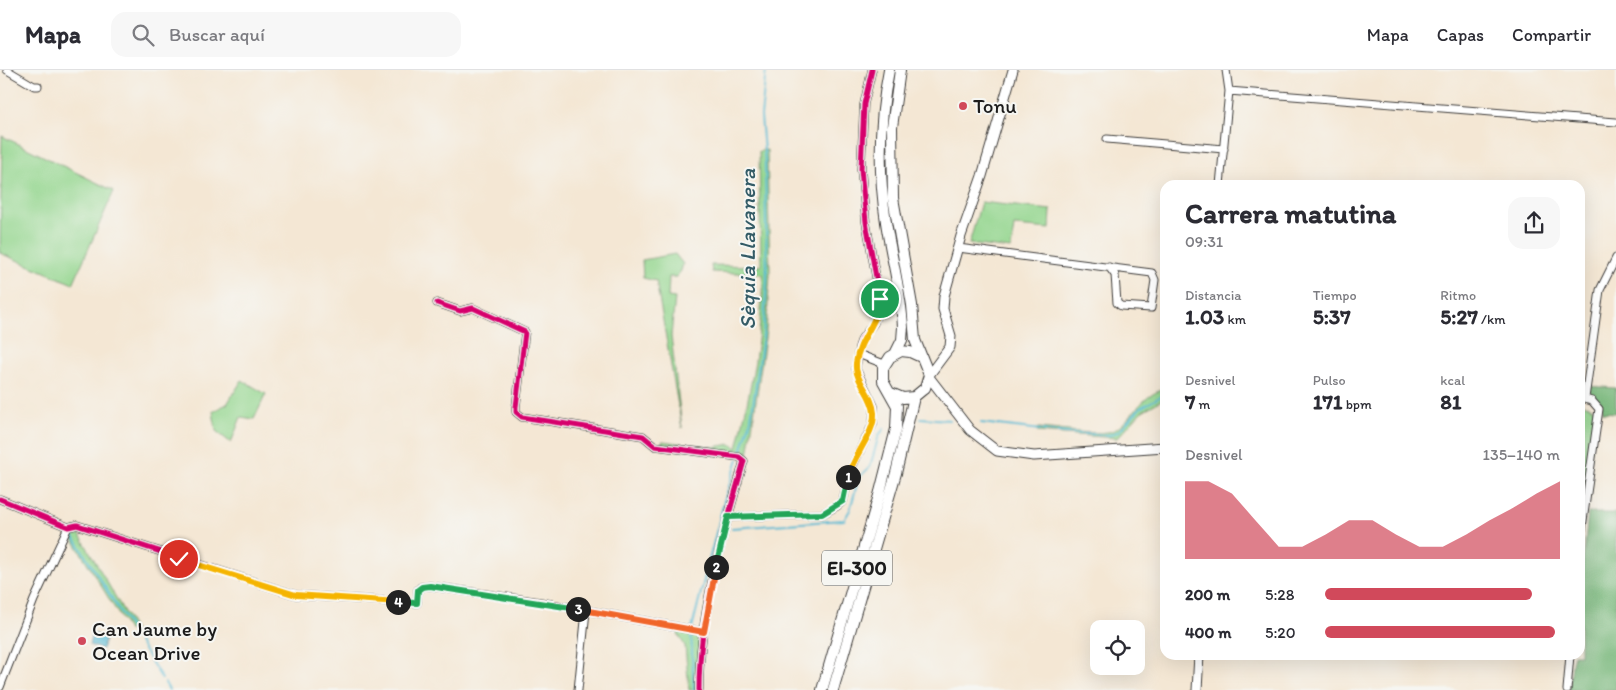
<!DOCTYPE html>
<html lang="es">
<head>
<meta charset="utf-8">
<style>
  body { margin:0; font-family:Itim,sans-serif; background:#f7f7f7; color:#2b2b33; height:100vh; display:flex; flex-direction:column; font-size:19px; white-space:nowrap }
  * { box-sizing:border-box; margin:0 }
  p { font-size:16px; color:#7c7c81 }
  .icon { flex:none; width:28px; height:28px; fill:none; stroke:currentColor; stroke-width:2; stroke-linecap:round; stroke-linejoin:round }
  .map { position:relative; flex:1; overflow:hidden }
  .drawer { position:absolute; left:1160px; top:110px; width:425px; height:480px; display:flex; flex-direction:column; background:#fff; border-radius:15px; box-shadow:0 5px 20px #0002 }
  .drawer>* { flex:none }
  .fabs { position:absolute; left:1090px; top:550px; display:grid; gap:10px }
  .fabs a { display:grid; place-items:center; width:55px; height:55px; border-radius:10px; background:#fff; box-shadow:0 5px 20px #0002; font-size:25px }
  .pin { position:absolute; display:grid; place-items:center; width:42px; height:42px; color:#fff; margin:-21px; border:2px solid #fff; border-radius:50%; box-shadow:0 1px 5px #0007 }
  .km { position:absolute; width:25px; height:25px; margin:-12px; border-radius:50%; background:#222; color:#fff; font-size:14px; line-height:25px; text-align:center }
  .round { display:grid; place-items:center; flex:none; width:52px; height:52px; border-radius:15px; background:#f7f7f7 }
  .overview { display:flex; align-items:center; justify-content:space-between; height:85px; padding:0 25px }
  h1 { font-size:28px; font-weight:800; line-height:38px }
  .figures { display:grid; grid-template-columns:repeat(3,1fr); gap:8px; height:85px; padding:5px 25px }
  .figures div { display:grid; align-content:center }
  .figures b { font-size:21px; font-weight:800 }
  .figures small { font-size:14px; font-weight:400 }
  .figures p { font-size:14px }
  .chart { height:140px; padding:10px 25px }
  .chart p { display:flex; justify-content:space-between }
  .chart svg { width:100%; height:90px; margin-top:5px; fill:#d1495b; opacity:.7 }
  ul { padding:0 25px; list-style:none; font-size:16px }
  li { display:grid; grid-template-columns:80px 60px 1fr; align-items:center; height:38px }
  li i { height:12px; border-radius:6px; background:#d1495b }
  header { display:flex; align-items:center; gap:30px; box-sizing:border-box; height:70px; padding:0 25px; background:#fff; border-bottom:1px solid #e1e1e2 }
  header strong { font-size:24px }
  nav { display:flex; gap:28px; margin-inline-start:auto; font-size:18px }
  .search { width:350px; height:45px; background:#f7f7f7; display:flex; align-items:center; gap:12px; box-sizing:border-box; padding:0 18px; border-radius:15px; color:#7c7c81; font-size:19px }
  .map>svg:first-child { display:block }
  .green { fill:#93d58d; stroke:#587854 }
  .forest { fill:#76b678; stroke:#49694a }
  .water { fill:#56bad4; stroke:#396b78 }
  .lines { fill:none; stroke-linecap:round; stroke-linejoin:round }
  .stream { stroke:#56bad4; stroke-width:2 }
  .minor-casing { stroke:#3c3a38; stroke-width:9 }
  .tertiary-casing { stroke:#3c3a38; stroke-width:11 }
  .primary-casing { stroke:#3c3a38; stroke-width:12 }
  .minor { stroke:#fff; stroke-width:7 }
  .tertiary { stroke:#fff; stroke-width:9 }
  .primary { stroke:#fff; stroke-width:10 }
  .cycleway-casing { stroke:#f6f6f2; stroke-width:8 }
  .cycleway { stroke:#d6006c; stroke-width:5 }
  .split-1-casing { stroke:#fff; stroke-width:10 }
  .split-2-casing { stroke:#fff; stroke-width:10 }
  .split-3-casing { stroke:#fff; stroke-width:10 }
  .split-4-casing { stroke:#fff; stroke-width:10 }
  .split-5-casing { stroke:#fff; stroke-width:10 }
  .split-1 { stroke:#f5b400; stroke-width:6 }
  .split-2 { stroke:#22a559; stroke-width:6 }
  .split-3 { stroke:#f0652b; stroke-width:6 }
  .split-4 { stroke:#22a559; stroke-width:6 }
  .split-5 { stroke:#f5b400; stroke-width:6 }
  .poi-dot { fill:#d1495b; stroke:#f6f6f2; stroke-width:2 }
  .labels { text-anchor:middle; stroke-width:4; stroke-linejoin:round; paint-order:stroke }
  .shield { fill:#f6f6f2; stroke:#5d5d5c; stroke-width:1 }
  .shield-label { font-size:20px; font-weight:bold; fill:#1c1c1c }
  .poi-label { font-size:21px; fill:#1c1c1c; stroke:#f6f6f2; text-anchor:start }
  .water-label { font-size:22px; font-style:italic; fill:#335b66; stroke:#f6f6f2 }
</style>
</head>
<body>
<header>
<strong>Mapa</strong>
<div class="search"><svg class="icon" aria-label="search" viewBox="0 0 24 24"><circle cx="10" cy="10" r="6"/><path d="M15 15l6 6"/></svg>Buscar aquí</div>
<nav><a>Mapa</a><a>Capas</a><a>Compartir</a></nav>
</header>
<div class="map">
<svg width="1616" height="620" viewBox="0 0 1616 620">
  <rect width="100%" height="100%" fill="#f6f6f2"/>
  <filter id="ink" filterUnits="userSpaceOnUse"><feTurbulence type="fractalNoise" baseFrequency=".02" numOctaves="2"/><feDisplacementMap in="SourceGraphic" scale="10" xChannelSelector="R" yChannelSelector="G"/><feConvolveMatrix kernelMatrix="1 2 1 2 8 2 1 2 1" color-interpolation-filters="sRGB"/></filter>
  <filter id="wash" filterUnits="userSpaceOnUse"><feTurbulence type="fractalNoise" baseFrequency=".0096" numOctaves="4" result="noise"/><feDisplacementMap in="SourceGraphic" scale="20" xChannelSelector="R" yChannelSelector="G"/><feGaussianBlur stdDeviation="1.12" result="paint"/><feColorMatrix in="noise" values="0 0 0 0 0 0 0 0 0 0 0 0 0 0 0 0 0 1.4 0 .05"/><feComposite in="paint" operator="in"/></filter>
  <g filter="url(#wash)">
    <rect width="100%" height="100%" fill="#f4e7d4"/>
    <path class="green" d="M2 66 114 121 73 214 0 183Z
      M767 80 770 204 766 261 747 393 743 384 661 374 662 371 714 377 731 374 737 378C751 321 762 262 763 204L712 202 711 195 761 196 759 81Z
      M981 132 1051 140 1050 159 1014 156 1011 179 969 174Z
      M675 184 683 194 681 201 676 207H669L668 227 675 228 671 266 682 358 656 211 643 208 642 190Z
      M242 310 266 324 254 349 241 347 231 373 216 361 213 341 227 334Z
      M1165 319V328L1141 342 1117 368 1037 362 1038 358C1056 359 1090 365 1108 362 1128 359 1138 325 1165 319Z
      M1580 332 1594 339 1595 356 1580 448Z
      M76 458 135 561 128 560 69 463Z
      M675 559 701 564 697 620H689L685 576Z"/>
    <path class="forest" d="M1587 316 1616 318V343L1603 342 1602 335 1594 329Z
      M1588 443H1616V620H1569L1573 585H1580V521Z"/>
    <path class="water" d="M92 563 106 567 102 579 89 575Z"/>
    <g class="lines">
      <path class="stream" d="M921 348 950 350
        M981 353 1067 363 1110 365 1119 361 1140 338 1165 324
        M740 385 751 349 763 267 767 210 765 93 761 46 766 0
        M732 458 844 450 850 440 859 407 870 397 879 365 884 359
        M72 464 162 609
        M692 558 724 431 738 389
        M691 563 694 620
        M165 613 169 620"/>
    </g>
  </g>
  <g filter="url(#ink)">
    <g class="lines">
      <defs>
        <path id="minor" d="M7 0 34 16H38
          M1229 21 1616 52
          M1107 69 1224 79
          M1220 115 1229 21 1226 0
          M958 178 1152 203 1155 210 1151 238 1121 236 1117 233 1115 205 1109 197
          M437 233 460 241 473 238 525 262 516 337V342L522 347 643 366 655 376 739 387 744 391C723 465 699 542 699 620
          M858 284 884 294
          M1580 328 1592 331 1599 339 1580 472
          M1585 328 1600 220 1616 188
          M0 429 68 457 77 455 296 525 417 533 418 520 421 517 430 516 541 532 704 562
          M728 447 822 444 837 436 843 431 849 403 873 354 874 336 856 299 859 277 862 268 874 253 880 229 866 152 861 99 864 34 872 0
          M0 617 34 530 68 457
          M578 620 586 541
          M1567 620 1570 585"/>
        <path id="tertiary" d="M929 305 950 277 951 266 943 239 944 226 961 166 982 106 1013 0
          M929 307 970 360 997 381 1034 386 1165 377
          M1197 620 1199 585"/>
        <path id="primary" d="M889 0C879 50 878 101 886 152 891 187 901 221 903 257L902 270 895 284
          M891 323 903 328 914 327 925 318 929 305 915 270 912 235 893 128 892 57 900 0
          M822 620 880 422 896 359 897 336 883 311V298L890 287 901 281 910 282 921 287
          M833 620 896 403 914 327"/>
      </defs>
      <use href="#minor" class="minor-casing"/>
      <use href="#tertiary" class="tertiary-casing"/>
      <use href="#primary" class="primary-casing"/>
      <use href="#minor" class="minor"/>
      <use href="#tertiary" class="tertiary"/>
      <use href="#primary" class="primary"/>
      <defs>
        <path id="cycleway" d="M437 233 460 241 473 238 525 262 516 337V342L522 347 643 366 655 376 739 387 744 391C723 465 699 542 699 620
          M0 429 68 457 77 455 296 525 417 533 418 520 421 517 430 516 541 532 704 562
          M728 447 822 444 837 436 843 431 849 403 873 354 874 336 856 299 859 277 862 268 874 253 880 229 866 152 861 99 864 34 872 0"/>
      </defs>
      <use href="#cycleway" class="cycleway-casing"/>
      <use href="#cycleway" class="cycleway"/>
    </g>
  </g>
  <g class="lines" filter="url(#ink)">
    <defs>
      <path id="split-1" d="M848 407C853 385 875 364 874 343 873 324 854 311 856 293 859 268 878 254 880 229"/>
      <path id="split-2" d="M716 497 728 447 822 444 843 431 848 407"/>
      <path id="split-3" d="M578 539 704 562 716 497"/>
      <path id="split-4" d="M398 532 417 533 418 520 422 517 430 516 578 539"/>
      <path id="split-5" d="M179 489 296 525 398 532"/>
    </defs>
    <use href="#split-1" class="split-1-casing"/>
    <use href="#split-2" class="split-2-casing"/>
    <use href="#split-3" class="split-3-casing"/>
    <use href="#split-4" class="split-4-casing"/>
    <use href="#split-5" class="split-5-casing"/>
    <use href="#split-1" class="split-1"/>
    <use href="#split-2" class="split-2"/>
    <use href="#split-3" class="split-3"/>
    <use href="#split-4" class="split-4"/>
    <use href="#split-5" class="split-5"/>
  </g>
  <g class="poi-dot">
    <circle cx="963" cy="36" r="5"/>
    <circle cx="82" cy="571" r="5"/>
  </g>
  <g class="labels">
    <rect class="shield" x="822" y="480.5" width="70" height="35" rx="4"/>
    <g class="shield-label">
      <text x="857" y="505">EI-300</text>
    </g>
    <g class="poi-label">
      <text x="973" y="43">Tonu</text>
      <text x="92" y="566">Can Jaume by<tspan x="92" dy="24">Ocean Drive</tspan></text>
    </g>
    <g class="water-label">
      <text transform="translate(747 179) rotate(-90)" y="8">Sèquia Llavanera</text>
    </g>
  </g>
</svg>
<div class="fabs">
<a><svg class="icon" aria-label="locate" viewBox="0 0 24 24"><circle cx="12" cy="12" r="6"/><path d="M12 2v4M12 18v4M2 12h4M18 12h4"/></svg></a>
</div>
<div class="pin" style="left:880px;top:229px;background:#1e9e55"><svg class="icon" aria-label="arrive" viewBox="0 0 24 24"><path d="M6 21V4h12l-3 4 3 4H6"/></svg></div>
<div class="pin" style="left:179px;top:489px;background:#d93025"><svg class="icon" aria-label="check" viewBox="0 0 24 24"><path d="M5 12l5 5 9-10"/></svg></div>
<b class="km" style="left:848px;top:407px">1</b>
<b class="km" style="left:716px;top:497px">2</b>
<b class="km" style="left:578px;top:539px">3</b>
<b class="km" style="left:398px;top:532px">4</b>
<section class="drawer">
<div class="overview"><div><h1>Carrera matutina</h1><p>09:31</p></div><a class="round"><svg class="icon" aria-label="share" viewBox="0 0 24 24"><path d="M12 15V3M7 8l5-5 5 5M5 13v7h14v-7"/></svg></a></div>
<div class="figures">
<div><p>Distancia</p><b>1.03<small> km</small></b></div>
<div><p>Tiempo</p><b>5:37</b></div>
<div><p>Ritmo</p><b>5:27<small> /km</small></b></div>
</div>
<div class="figures">
<div><p>Desnivel</p><b>7<small> m</small></b></div>
<div><p>Pulso</p><b>171<small> bpm</small></b></div>
<div><p>kcal</p><b>81</b></div>
</div>
<div class="chart"><p><span>Desnivel</span>135–140 m</p>
<svg viewBox="0 0 160 44" preserveAspectRatio="none"><path d="M0 44V6L10 6L20 12L30 25L40 38L50 38L60 32L70 25L80 25L90 32L100 38L110 38L120 32L130 25L140 19L150 12L160 6V44z"/></svg>
</div>
<ul>
<li><b>200 m</b>5:28<i style="width:88%"></i></li>
<li><b>400 m</b>5:20<i style="width:98%"></i></li>
</ul>
</section>
</div>
</body>
</html>
